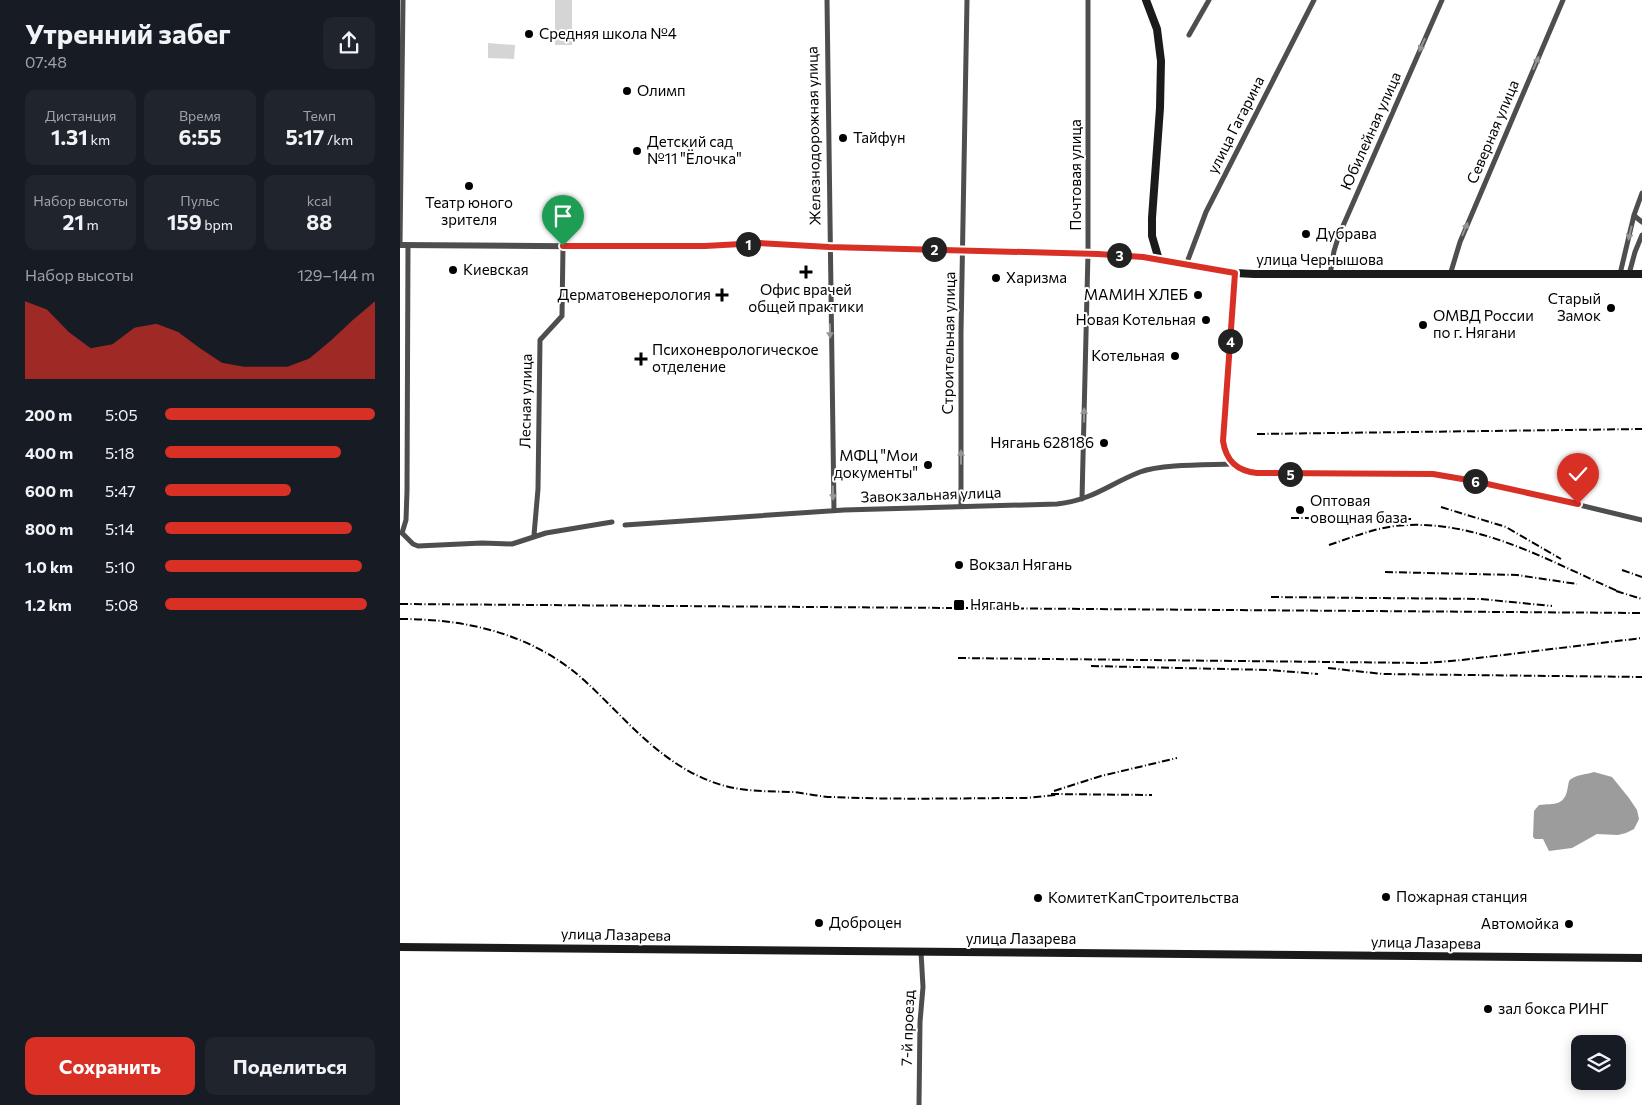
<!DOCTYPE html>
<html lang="ru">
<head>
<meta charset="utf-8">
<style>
  body { margin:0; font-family:Commissioner,sans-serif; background:#20242c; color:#f1f3f6; height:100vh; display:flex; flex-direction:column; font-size:19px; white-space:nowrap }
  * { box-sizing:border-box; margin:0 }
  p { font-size:16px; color:#9ea1a6 }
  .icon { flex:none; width:28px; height:28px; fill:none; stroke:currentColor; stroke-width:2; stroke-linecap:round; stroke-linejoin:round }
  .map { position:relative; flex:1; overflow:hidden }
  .drawer { display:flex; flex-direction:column; background:#171b24; width:400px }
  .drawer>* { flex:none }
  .buttons { position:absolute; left:1171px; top:1035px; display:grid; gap:10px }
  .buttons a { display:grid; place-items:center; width:55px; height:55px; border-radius:10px; background:#171b24; box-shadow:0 2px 12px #0003; font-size:25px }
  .pin { position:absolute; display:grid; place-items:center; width:42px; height:42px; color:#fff; margin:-51px -21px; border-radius:50% 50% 50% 0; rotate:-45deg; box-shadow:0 0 5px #0007 }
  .pin .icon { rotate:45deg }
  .km { position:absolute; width:25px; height:25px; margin:-12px; border-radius:50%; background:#222; color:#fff; font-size:14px; line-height:25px; text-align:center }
  .round { display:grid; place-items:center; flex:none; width:52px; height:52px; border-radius:10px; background:#20242c }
  .overview { display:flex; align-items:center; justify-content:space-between; height:85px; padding:0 25px }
  h1 { font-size:28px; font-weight:700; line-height:38px }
  .metrics { display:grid; grid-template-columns:repeat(3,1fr); gap:8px; height:85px; padding:5px 25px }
  .metrics div { display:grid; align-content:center; border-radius:10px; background:#20242c; text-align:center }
  .metrics b { font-size:21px; font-weight:700 }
  .metrics small { font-size:14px; font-weight:400 }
  .metrics p { font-size:14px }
  .chart { height:140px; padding:10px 25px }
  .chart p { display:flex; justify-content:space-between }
  .chart svg { width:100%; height:90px; margin-top:5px; fill:#d93025; opacity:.7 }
  .action { display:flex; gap:10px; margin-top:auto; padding:10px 25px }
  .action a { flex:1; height:58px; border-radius:10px; background:#d93025; color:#fff; font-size:20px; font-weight:700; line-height:58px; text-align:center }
  .action a+a { background:#20242c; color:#f1f3f6 }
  ul { padding:0 25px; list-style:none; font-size:16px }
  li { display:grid; grid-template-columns:80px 60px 1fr; align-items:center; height:38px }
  li i { height:12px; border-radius:6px; background:#d93025 }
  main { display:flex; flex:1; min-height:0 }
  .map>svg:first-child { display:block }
  .green { fill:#d5d5d5 }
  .water { fill:#9c9c9c }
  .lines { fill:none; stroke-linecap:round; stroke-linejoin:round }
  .minor { stroke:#4e4e4e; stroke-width:5 }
  .tertiary { stroke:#4e4e4e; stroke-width:6 }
  .secondary { stroke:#1b1b1b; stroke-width:8 }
  .rail { stroke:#000; stroke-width:2; stroke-dasharray:8 2.5 1 2.5; stroke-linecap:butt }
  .oneway { fill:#959595 }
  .route-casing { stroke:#fff; stroke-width:10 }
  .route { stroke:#d93025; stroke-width:6 }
  .poi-dot { fill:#000; stroke:#fff; stroke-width:2 }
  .labels { text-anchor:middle; stroke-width:4; stroke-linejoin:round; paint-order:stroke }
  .poi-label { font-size:15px; fill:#000; stroke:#fff; text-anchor:start }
  .street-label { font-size:15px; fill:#000; stroke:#fff }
</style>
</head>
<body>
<main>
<section class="drawer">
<div class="overview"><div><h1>Утренний забег</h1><p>07:48</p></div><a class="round"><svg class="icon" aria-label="share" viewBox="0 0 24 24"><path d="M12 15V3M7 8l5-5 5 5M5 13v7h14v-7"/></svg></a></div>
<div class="metrics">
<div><p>Дистанция</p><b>1.31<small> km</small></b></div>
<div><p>Время</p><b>6:55</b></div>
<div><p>Темп</p><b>5:17<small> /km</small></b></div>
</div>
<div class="metrics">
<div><p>Набор высоты</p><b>21<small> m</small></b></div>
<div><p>Пульс</p><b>159<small> bpm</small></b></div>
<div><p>kcal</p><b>88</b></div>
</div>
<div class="chart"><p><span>Набор высоты</span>129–144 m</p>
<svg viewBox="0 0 160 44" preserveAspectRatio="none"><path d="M0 44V6L10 10L20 21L30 29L40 27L50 19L60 17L70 21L80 29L90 36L100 38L110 38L120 38L130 34L140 25L150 15L160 6V44z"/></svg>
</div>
<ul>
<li><b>200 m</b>5:05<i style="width:100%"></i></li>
<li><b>400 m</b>5:18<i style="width:84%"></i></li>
<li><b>600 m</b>5:47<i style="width:60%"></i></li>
<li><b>800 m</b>5:14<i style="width:89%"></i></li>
<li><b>1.0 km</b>5:10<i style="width:94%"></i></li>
<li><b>1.2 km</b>5:08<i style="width:96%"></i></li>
</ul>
<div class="action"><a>Сохранить</a><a>Поделиться</a></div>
</section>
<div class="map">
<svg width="1242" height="1105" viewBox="0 0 1242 1105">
  <rect width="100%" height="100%" fill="#fff"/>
  <path class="green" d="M155 0H172V45H155Z
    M88 43 115 45 114 59 88 58Z"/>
  <path class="water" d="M1194 772 1212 777 1229 798 1237 810 1239 819 1234 829 1226 833 1218 835 1197 834 1172 848 1149 851 1143 839H1135L1133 837 1134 811 1139 805C1155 803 1165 807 1168 786 1169 783 1168 781 1171 779 1176 775 1188 774 1194 772Z"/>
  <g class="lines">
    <path class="minor" d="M427 0 434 511
      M789 35 809 0
      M1234 215 1237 218 1242 222
      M0 245 3 0
      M786 265 806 212 914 0
      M835 273 823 441C826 461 837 471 857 473L1033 474 1129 493 1242 520
      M1220 274 1234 215 1242 193
      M1229 274 1235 252 1242 235
      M930 275 934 251 939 235 1042 0
      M1050 275 1060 242 1163 0
      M682 499 688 253V0
      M561 506V332L567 0
      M225 525 444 510 657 504C693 500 709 484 740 472 762 464 807 465 832 464
      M2 533 6 520 7 491 8 245
      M2 533 13 544 18 546 82 543 112 544 146 533 212 522
      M134 535 138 489 140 340 162 316 163 246
      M519 1105 520 1022 523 987 521 952"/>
    <path class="tertiary" d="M0 245 256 247 375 243 429 247 697 254 759 260"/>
    <path class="secondary" d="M746 0 757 29 761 61 760 108 752 218V236L759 260 835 273 854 274H1242
      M0 947 1242 958"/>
    <path class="rail" d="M857 434 1242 429
      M1041 507 1106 527 1161 559
      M891 518 1012 519
      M929 545C950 538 972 529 995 526 1076 517 1150 562 1222 593
      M1222 570 1242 577
      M985 572 1117 575 1177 584
      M1216 591 1242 599
      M871 597 1081 599 1152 606
      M0 604 1242 613
      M0 619C68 619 133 634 185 681 225 718 258 761 310 781 337 792 364 791 392 792 406 793 420 797 433 797 497 800 562 798 626 798L656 795
      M558 658 1025 663 1062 660 1242 638
      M691 666 870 670 918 674
      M928 668 983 674 1242 677
      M654 791 701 776 777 758
      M651 794 752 795"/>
  </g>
  <defs><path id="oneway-solid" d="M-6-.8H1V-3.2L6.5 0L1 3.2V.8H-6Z" transform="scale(1.25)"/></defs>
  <g class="oneway">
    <use href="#oneway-solid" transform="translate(1022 45) rotate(114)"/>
    <use href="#oneway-solid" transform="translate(1136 63) rotate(-67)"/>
    <use href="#oneway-solid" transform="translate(1065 229) rotate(-67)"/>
    <use href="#oneway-solid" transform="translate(1230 233) rotate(103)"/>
    <use href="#oneway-solid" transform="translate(430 331) rotate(89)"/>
    <use href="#oneway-solid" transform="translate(684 415) rotate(-89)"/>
    <use href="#oneway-solid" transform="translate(561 457) rotate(-90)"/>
    <use href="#oneway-solid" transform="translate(433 493) rotate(89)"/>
  </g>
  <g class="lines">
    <defs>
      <path id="route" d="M163 246H305L359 243 429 247 698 254 743 257 835 273 823 441C826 461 837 471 857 473L1033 474 1074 481 1178 504"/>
    </defs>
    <use href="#route" class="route-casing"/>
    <use href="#route" class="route"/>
  </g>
  <g class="poi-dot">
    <circle cx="129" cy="34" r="5"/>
    <circle cx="227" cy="91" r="5"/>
    <circle cx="443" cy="138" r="5"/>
    <circle cx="237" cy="151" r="5"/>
    <circle cx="69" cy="186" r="5"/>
    <circle cx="906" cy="234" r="5"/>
    <circle cx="53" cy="270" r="5"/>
    <path d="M403.5 264.5h5v5h5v5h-5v5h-5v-5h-5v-5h5z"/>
    <circle cx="596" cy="278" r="5"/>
    <path d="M319.5 287.5h5v5h5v5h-5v5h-5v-5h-5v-5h5z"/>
    <circle cx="798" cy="295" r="5"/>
    <circle cx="1211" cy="308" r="5"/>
    <circle cx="806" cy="320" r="5"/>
    <circle cx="1023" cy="325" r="5"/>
    <circle cx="775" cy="356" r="5"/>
    <path d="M238.5 351.5h5v5h5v5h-5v5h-5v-5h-5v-5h5z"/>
    <circle cx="704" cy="443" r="5"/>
    <circle cx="528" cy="465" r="5"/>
    <circle cx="900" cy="510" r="5"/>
    <circle cx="559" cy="565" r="5"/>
    <rect x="553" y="599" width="12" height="12" rx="2.5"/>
    <circle cx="986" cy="897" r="5"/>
    <circle cx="638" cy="898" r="5"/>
    <circle cx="419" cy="923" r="5"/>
    <circle cx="1169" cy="924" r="5"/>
    <circle cx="1088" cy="1009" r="5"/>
  </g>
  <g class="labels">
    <g class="poi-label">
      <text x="139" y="39">Средняя школа №4</text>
      <text x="237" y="96">Олимп</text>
      <text x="453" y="143">Тайфун</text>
      <text x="247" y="147">Детский сад<tspan x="247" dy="17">№11 "Ёлочка"</tspan></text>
      <text x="69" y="208" text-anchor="middle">Театр юного<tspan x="69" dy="17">зрителя</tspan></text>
      <text x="916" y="239">Дубрава</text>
      <text x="63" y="275">Киевская</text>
      <text x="606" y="283">Харизма</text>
      <text x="406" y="295" text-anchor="middle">Офис врачей<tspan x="406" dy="17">общей практики</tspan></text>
      <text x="311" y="300" text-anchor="end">Дерматовенерология</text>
      <text x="788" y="300" text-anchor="end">МАМИН ХЛЕБ</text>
      <text x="1201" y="304" text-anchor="end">Старый<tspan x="1201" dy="17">Замок</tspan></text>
      <text x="1033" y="321">ОМВД России<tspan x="1033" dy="17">по г. Нягани</tspan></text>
      <text x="796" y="325" text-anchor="end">Новая Котельная</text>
      <text x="252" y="355">Психоневрологическое<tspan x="252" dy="17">отделение</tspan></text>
      <text x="765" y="361" text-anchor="end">Котельная</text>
      <text x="694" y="448" text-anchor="end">Нягань 628186</text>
      <text x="518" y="461" text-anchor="end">МФЦ "Мои<tspan x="518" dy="17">документы"</tspan></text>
      <text x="910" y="506">Оптовая<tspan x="910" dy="17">овощная база</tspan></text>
      <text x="569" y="570">Вокзал Нягань</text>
      <text x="570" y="610">Нягань</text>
      <text x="996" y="902">Пожарная станция</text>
      <text x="648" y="903">КомитетКапСтроительства</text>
      <text x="429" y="928">Доброцен</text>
      <text x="1159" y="929" text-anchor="end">Автомойка</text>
      <text x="1098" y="1014">зал бокса РИНГ</text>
    </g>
    <g class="street-label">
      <text transform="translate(836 125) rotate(-63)" y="5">улица Гагарина</text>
      <text transform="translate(971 131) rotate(-66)" y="5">Юбилейная улица</text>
      <text transform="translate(1093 132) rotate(-67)" y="5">Северная улица</text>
      <text transform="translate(414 136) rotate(-91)" y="5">Железнодорожная улица</text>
      <text transform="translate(676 175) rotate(-90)" y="5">Почтовая улица</text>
      <text x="920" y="265">улица Чернышова</text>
      <text transform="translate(549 343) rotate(-89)" y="5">Строительная улица</text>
      <text transform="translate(126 401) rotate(-89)" y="5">Лесная улица</text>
      <text transform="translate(531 495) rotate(-2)" y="5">Завокзальная улица</text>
      <text transform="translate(216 935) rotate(1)" y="5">улица Лазарева</text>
      <text x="621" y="944">улица Лазарева</text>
      <text transform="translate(1026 943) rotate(1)" y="5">улица Лазарева</text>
      <text transform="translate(508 1028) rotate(-88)" y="5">7-й проезд</text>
    </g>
  </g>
</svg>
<div class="buttons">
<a><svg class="icon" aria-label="layers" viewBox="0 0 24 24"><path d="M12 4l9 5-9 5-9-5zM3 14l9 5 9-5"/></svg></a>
</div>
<div class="pin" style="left:163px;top:246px;background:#1e9e55"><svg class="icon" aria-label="arrive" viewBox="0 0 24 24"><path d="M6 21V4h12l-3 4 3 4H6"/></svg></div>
<div class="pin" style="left:1178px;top:504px;background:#d93025"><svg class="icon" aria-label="check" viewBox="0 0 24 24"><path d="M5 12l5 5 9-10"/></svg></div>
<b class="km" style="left:348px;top:244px">1</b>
<b class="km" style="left:534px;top:249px">2</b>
<b class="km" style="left:719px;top:255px">3</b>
<b class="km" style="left:830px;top:341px">4</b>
<b class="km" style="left:890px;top:474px">5</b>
<b class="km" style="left:1075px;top:481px">6</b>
</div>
</main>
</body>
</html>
